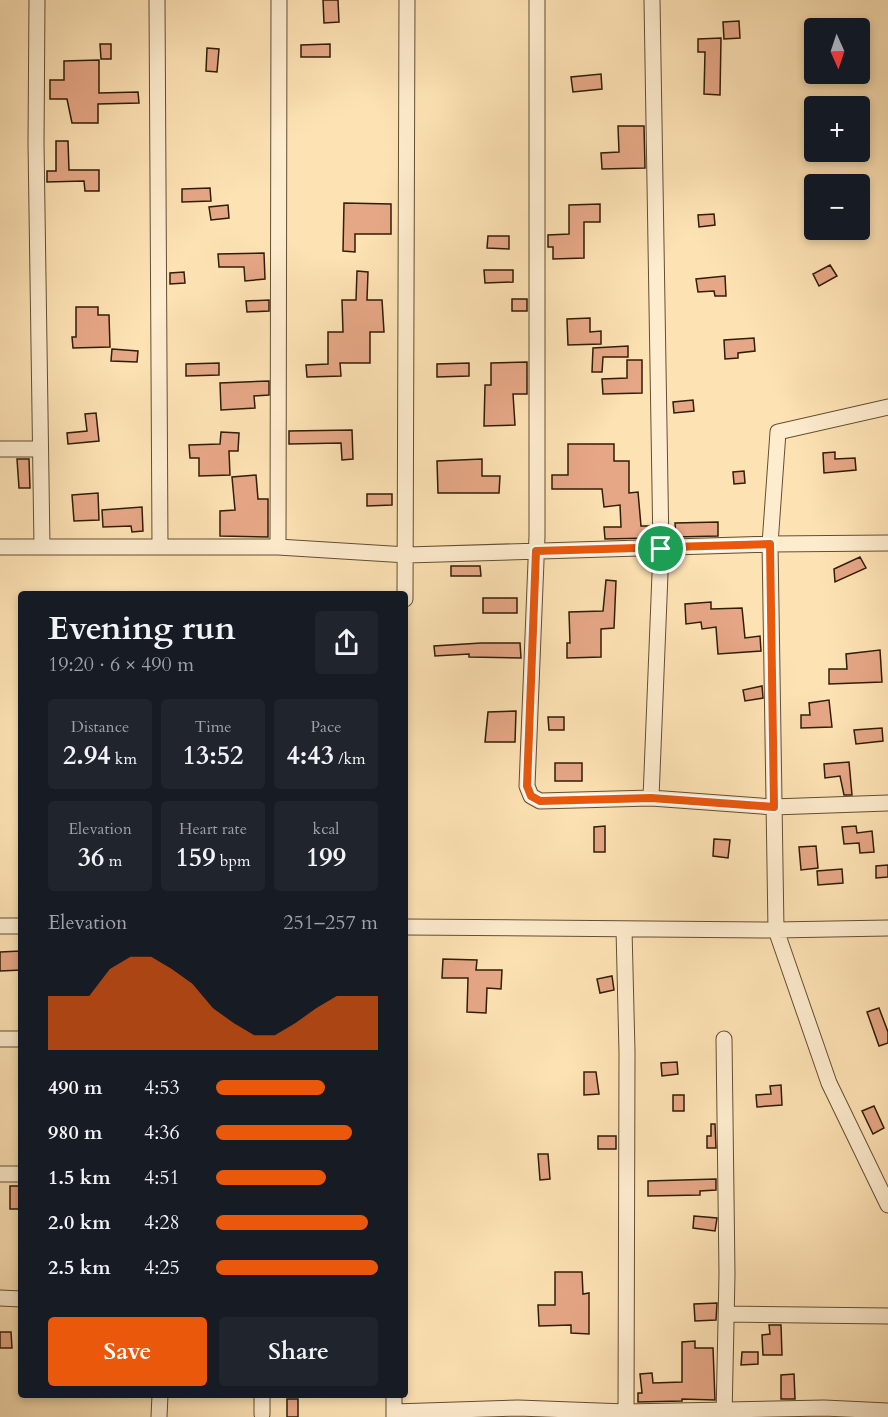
<!DOCTYPE html>
<html lang="en">
<head>
<meta charset="utf-8">
<style>
  body { margin:0; font-family:Cardo,serif; background:#20242c; color:#f1f3f6; height:100vh; display:flex; flex-direction:column; font-size:22px; white-space:nowrap }
  * { box-sizing:border-box; margin:0 }
  p { font-size:20px; color:#9ea1a6 }
  .icon { flex:none; width:33px; height:33px; fill:none; stroke:currentColor; stroke-width:2; stroke-linecap:round; stroke-linejoin:round }
  .map { position:relative; flex:1; overflow:hidden }
  .details { position:absolute; left:18px; top:591px; width:390px; height:807px; display:flex; flex-direction:column; background:#171b24; border-radius:6px; box-shadow:0 3px 9px #0003 }
  .details>* { flex:none }
  .needle { width:39px; rotate:177deg }
  .controls { position:absolute; left:804px; top:18px; display:grid; gap:12px }
  .controls a { display:grid; place-items:center; width:66px; height:66px; border-radius:6px; background:#171b24; box-shadow:0 3px 9px #0003; font-size:30px }
  .pin { position:absolute; display:grid; place-items:center; width:51px; height:51px; color:#fff; margin:-26px; border:3px solid #fff; border-radius:50%; box-shadow:0 2px 6px #0007 }
  .round { display:grid; place-items:center; flex:none; width:63px; height:63px; border-radius:6px; background:#20242c }
  .head { display:flex; align-items:center; justify-content:space-between; height:102px; padding:0 30px }
  h1 { font-size:33px; font-weight:800; line-height:45px }
  .metrics { display:grid; grid-template-columns:repeat(3,1fr); gap:9px; height:102px; padding:6px 30px }
  .metrics div { display:grid; align-content:center; border-radius:6px; background:#20242c; text-align:center }
  .metrics b { font-size:26px; font-weight:800 }
  .metrics small { font-size:16px; font-weight:400 }
  .metrics p { font-size:16px }
  .chart { height:168px; padding:12px 30px }
  .chart p { display:flex; justify-content:space-between }
  .chart svg { width:100%; height:108px; margin-top:6px; fill:#ea580c; opacity:.7 }
  .primary-button { display:flex; gap:12px; margin-top:auto; padding:12px 30px }
  .primary-button a { flex:1; height:69px; border-radius:6px; background:#ea580c; color:#fff; font-size:24px; font-weight:800; line-height:69px; text-align:center }
  .primary-button a+a { background:#20242c; color:#f1f3f6 }
  ul { padding:0 30px; list-style:none; font-size:20px }
  li { display:grid; grid-template-columns:96px 72px 1fr; align-items:center; height:45px }
  li i { height:15px; border-radius:8px; background:#ea580c }
  .map>svg:first-child { display:block }
  .building { fill:#e6a786; stroke:#301e07; stroke-width:1.5 }
  .lines { fill:none; stroke-linecap:round; stroke-linejoin:round }
  .minor-casing { stroke:#634f32; stroke-width:17 }
  .minor { stroke:#feecce; stroke-width:15 }
  .route-casing { stroke:#fff; stroke-width:12 }
  .route { stroke:#ea580c; stroke-width:8 }
</style>
</head>
<body>
<div class="map">
<svg width="888" height="1417" viewBox="0 0 888 1417">
  <rect width="100%" height="100%" fill="#fde2b4"/>
  <filter id="stains"><feTurbulence type="fractalNoise" baseFrequency=".00333" numOctaves="4"/><feColorMatrix values="0 0 0 0 .2 0 0 0 0 .09 0 0 0 0 .02 0 0 0 .5 -.17"/></filter>
  <radialGradient id="worn" r=".72"><stop offset=".6" stop-color="#630" stop-opacity="0"/><stop offset="1" stop-color="#630" stop-opacity=".3"/></radialGradient>
  <path class="building" d="M323 0H338L339 22 324 23Z
    M739 21 740 38 724 39 723 22Z
    M721 38 720 95 704 94 705 52H698V39Z
    M100 44H111V59H101Z
    M330 44V57H301V45Z
    M207 48 219 49 217 72 206 71Z
    M99 60V93L138 92 139 103 98 104V123H72L67 99H50V80H64V61Z
    M601 74 602 89 573 92 571 77Z
    M618 126H644L645 168 602 169 601 153 619 152Z
    M56 141H68L69 170H99V191H85L84 181 47 182V171H56Z
    M210 188 211 201 182 202V189Z
    M344 203 391 204V234H355V252L343 251Z
    M600 204V222H584V258L553 259V247H548V235L569 234V205Z
    M228 205 229 218 211 220 209 207Z
    M714 214 715 225 699 227 698 215Z
    M488 236H509V249L487 248Z
    M264 253 265 279 245 281 244 267H219L218 254Z
    M830 265 837 276 819 286 813 274Z
    M484 270H513V282L485 283Z
    M357 271 368 272 367 300H382L384 332H370V363H340L341 376 307 377 306 365 328 364V332H343L342 300H356Z
    M184 272 185 283 170 284V273Z
    M725 276 726 296H715L714 291 698 292 696 279Z
    M512 299H527V311H512Z
    M269 300V311L247 312 246 301Z
    M76 307H98V315H109L110 347 73 348 72 337H76Z
    M590 318V332L601 331V344L568 345 567 319Z
    M754 338 755 351 738 353V358L725 359 724 340Z
    M628 346V357H603L602 372H592L593 348Z
    M112 349 138 351 137 362 111 361Z
    M627 360H642V393L603 394 602 379 627 378Z
    M527 362V394H513L515 425 484 426 485 385H491V363Z
    M219 363V375L186 376V364Z
    M469 363V376L437 377V364Z
    M269 381V395L254 396 255 408 221 410 220 383Z
    M693 400 694 411 674 413 673 402Z
    M96 413 99 441 68 444 67 433 87 431 85 414Z
    M352 430 353 459 342 460 341 443 289 444V431Z
    M221 432 239 433 238 451H229L230 475 199 476V458H190L189 445 220 444Z
    M568 444H614V461H629V493L638 492 641 526H651V538L605 539 604 527H621L620 505 604 507 602 489H552V475H568Z
    M835 452V459L855 458 856 470 824 473 823 453Z
    M17 459H29L30 488H19Z
    M482 459V476H500L499 493H438L437 461Z
    M744 471 745 483 734 484 733 472Z
    M256 475 258 499H268V537L220 536V511L235 510 232 477Z
    M98 493 99 520 74 521 72 495Z
    M367 494H392V505L367 506Z
    M142 507 143 531 132 532 131 526 103 527 102 510Z
    M718 522V536L676 537 675 523Z
    M860 557 866 568 835 582 834 569Z
    M451 566H480L481 576H451Z
    M606 580 616 581 614 628 601 629V657L567 658V643H570L569 612 603 611Z
    M483 598H517V613H483Z
    M711 602V609L742 608 745 638 760 636 761 651 718 654 716 627 702 629 701 622 686 624 685 604Z
    M481 643H520L521 658 469 657V654L435 656 434 646Z
    M880 650 882 682 829 684V669H847L846 654Z
    M762 686 763 698 745 701 743 690Z
    M829 700 832 727 801 728V715H810L809 703Z
    M516 711 515 742H485L488 712Z
    M548 717H564V730H549Z
    M882 728 883 741 856 744 854 730Z
    M849 762 852 795H844L840 776 825 778 824 764Z
    M555 763H582V781H555Z
    M605 826V852H594V827Z
    M856 826 857 833 872 831 874 852 860 853 859 843 844 844 842 827Z
    M714 839 730 840 728 858 713 856Z
    M816 846 818 868 801 870 799 847Z
    M888 865V877L876 878V866Z
    M842 869 843 883 818 885 817 871Z
    M21 951V970L0 971V952Z
    M443 959 477 960 476 970H502L501 989 487 988 486 1013 467 1012 468 978H442Z
    M612 976 614 990 600 993 597 979Z
    M879 1008 888 1032V1043L879 1046 867 1012Z
    M677 1062 678 1074 662 1076 661 1063Z
    M584 1072H596L599 1094 584 1095Z
    M781 1085 782 1105 757 1107 756 1095 771 1094 770 1086Z
    M673 1095H684V1111H673Z
    M874 1106 884 1128 873 1134 862 1111Z
    M711 1124H715L716 1148H707V1136H711Z
    M598 1136H616V1149H598Z
    M538 1154H548L550 1179 540 1180Z
    M716 1179V1190L700 1191V1195L648 1196V1181Z
    M10 1186H21V1209H10Z
    M694 1216 717 1218 715 1231 693 1228Z
    M555 1272H582L583 1294 589 1293V1334L571 1333V1325L539 1326 538 1305H555Z
    M717 1303 716 1320 695 1321 694 1304Z
    M769 1325H781L782 1355H763L762 1335 770 1334Z
    M0 1332H11L12 1348H0Z
    M695 1341V1348H713L715 1400 682 1399V1401L638 1402V1393H642L640 1374 652 1373 653 1383 682 1382V1342Z
    M742 1352H758V1364L741 1365Z
    M794 1374 795 1399H781V1375Z
    M287 1399H298V1417H287Z"/>
  <g class="lines">
    <defs>
      <path id="minor" d="M37 0 36 143 42 547
        M157 0 160 547
        M537 0V536L527 786 531 796 540 801 651 798 773 807 888 803
        M0 449H40
        M888 543 770 544 776 930 829 1083 888 1205
        M0 547H278L407 555 770 544 778 432 888 407
        M278 547 279 0
        M405 599 407 0
        M651 798 661 549 652 0
        M0 926H21
        M405 927 776 930 888 928
        M624 929 627 1052 626 1417
        M0 1039H21
        M0 1174H21
        M0 1298 21 1299
        M726 1314 888 1316
        M262 1395V1414
        M394 1395V1417
        M394 1412 518 1408 626 1412 824 1408 888 1411
        M159 1417 160 1395
        M724 1417 727 1274 724 1039"/>
    </defs>
    <use href="#minor" class="minor-casing"/>
    <use href="#minor" class="minor"/>
  </g>
  <g class="lines">
    <defs>
      <path id="route" d="M770 544 774 807 651 798 540 801 531 796 527 786 536 551Z"/>
    </defs>
    <use href="#route" class="route-casing"/>
    <use href="#route" class="route"/>
  </g>
  <rect width="100%" height="100%" filter="url(#stains)"/>
  <rect width="100%" height="100%" fill="url(#worn)"/>
</svg>
<div class="controls">
<a><svg class="needle" viewBox="-14 -14 28 28"><path d="M0-13l5 13h-10z" fill="#e53935"/><path d="M0 13l5-13h-10z" fill="#9ea1a6"/></svg></a>
<a>+</a>
<a>−</a>
</div>
<div class="pin" style="left:661px;top:549px;background:#1e9e55"><svg class="icon" aria-label="arrive" viewBox="0 0 24 24"><path d="M6 21V4h12l-3 4 3 4H6"/></svg></div>
<section class="details">
<div class="head"><div><h1>Evening run</h1><p>19:20 · 6 × 490 m</p></div><a class="round"><svg class="icon" aria-label="share" viewBox="0 0 24 24"><path d="M12 15V3M7 8l5-5 5 5M5 13v7h14v-7"/></svg></a></div>
<div class="metrics">
<div><p>Distance</p><b>2.94<small> km</small></b></div>
<div><p>Time</p><b>13:52</b></div>
<div><p>Pace</p><b>4:43<small> /km</small></b></div>
</div>
<div class="metrics">
<div><p>Elevation</p><b>36<small> m</small></b></div>
<div><p>Heart rate</p><b>159<small> bpm</small></b></div>
<div><p>kcal</p><b>199</b></div>
</div>
<div class="chart"><p><span>Elevation</span>251–257 m</p>
<svg viewBox="0 0 160 44" preserveAspectRatio="none"><path d="M0 44V22L10 22L20 22L30 11L40 6L50 6L60 11L70 17L80 27L90 33L100 38L110 38L120 33L130 27L140 22L150 22L160 22V44z"/></svg>
</div>
<ul>
<li><b>490 m</b>4:53<i style="width:67%"></i></li>
<li><b>980 m</b>4:36<i style="width:84%"></i></li>
<li><b>1.5 km</b>4:51<i style="width:68%"></i></li>
<li><b>2.0 km</b>4:28<i style="width:94%"></i></li>
<li><b>2.5 km</b>4:25<i style="width:100%"></i></li>
</ul>
<div class="primary-button"><a>Save</a><a>Share</a></div>
</section>
</div>
</body>
</html>
